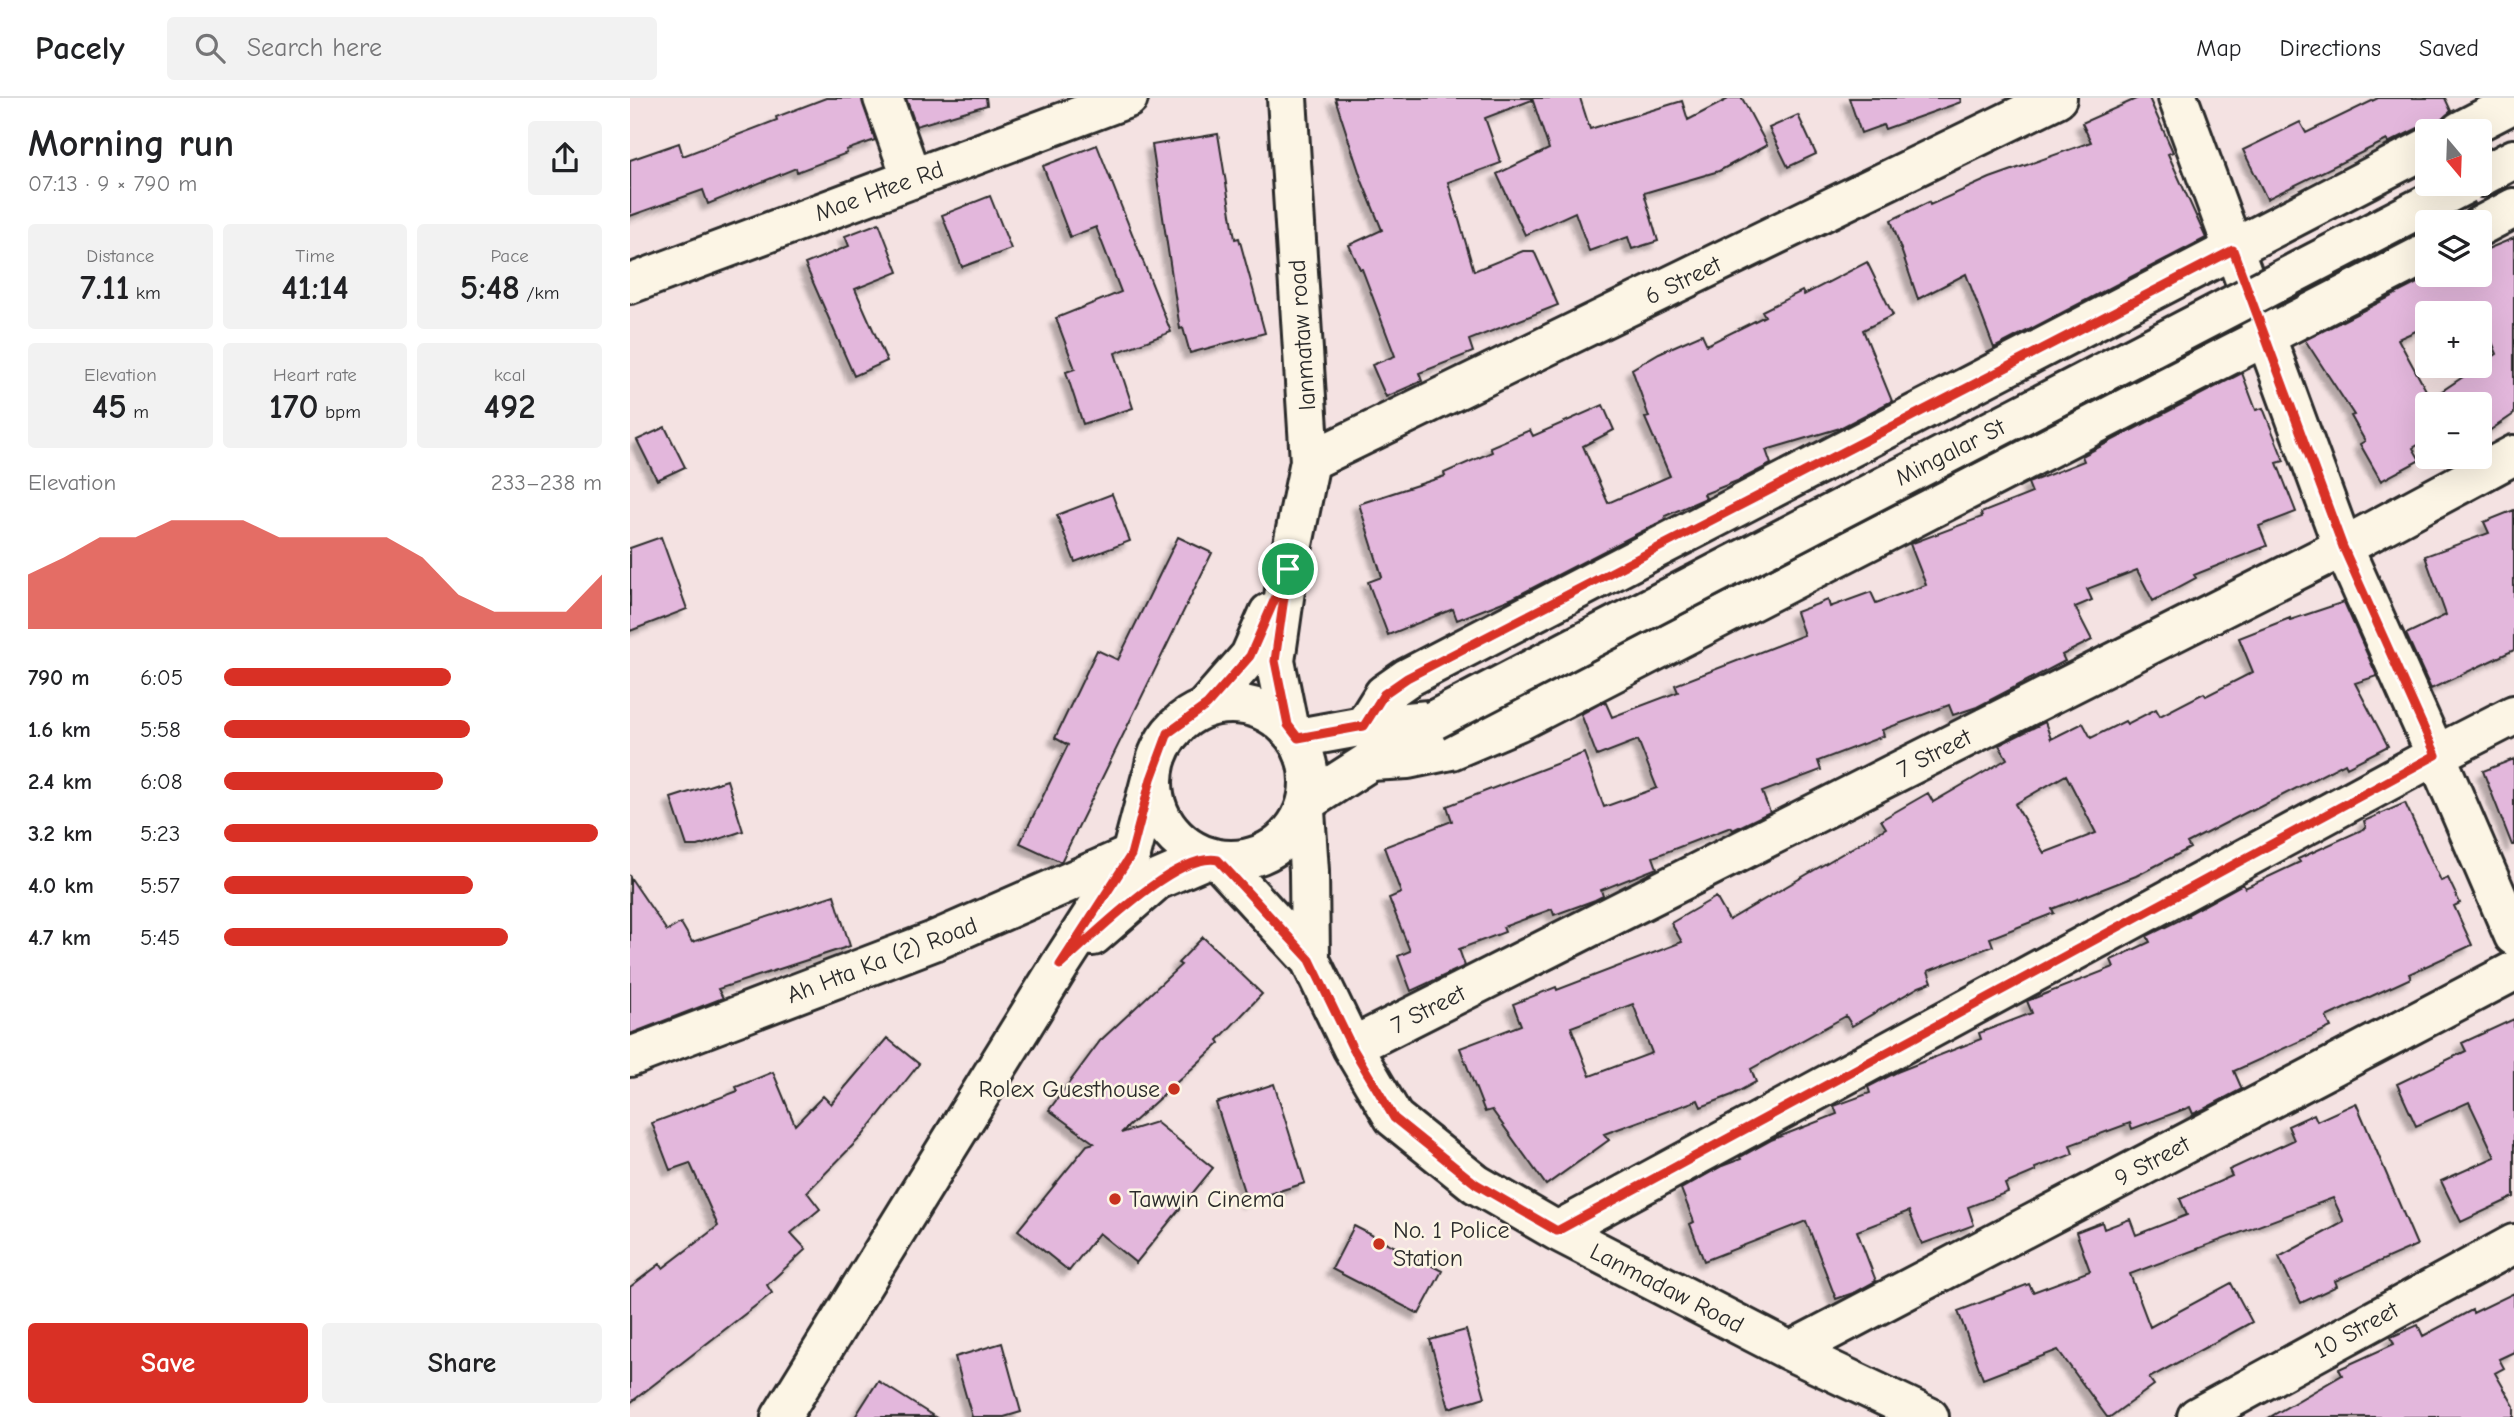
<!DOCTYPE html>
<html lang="en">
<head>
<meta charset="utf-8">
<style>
  body { margin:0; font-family:"Comic Neue",sans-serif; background:#f2f2f2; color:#202124; height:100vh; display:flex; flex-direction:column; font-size:26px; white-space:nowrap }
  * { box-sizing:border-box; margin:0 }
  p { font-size:23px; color:#757577 }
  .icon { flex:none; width:38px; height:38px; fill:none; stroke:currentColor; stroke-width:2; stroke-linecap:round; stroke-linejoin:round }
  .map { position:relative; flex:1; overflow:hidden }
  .drawer { display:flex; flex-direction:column; background:#fff; width:630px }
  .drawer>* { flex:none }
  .needle { width:46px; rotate:161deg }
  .buttons { position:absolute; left:1785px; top:21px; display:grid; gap:14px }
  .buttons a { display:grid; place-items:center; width:77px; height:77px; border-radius:7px; background:#fff; box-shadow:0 7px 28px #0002; font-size:35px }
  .pin { position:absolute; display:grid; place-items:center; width:60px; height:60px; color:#fff; margin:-30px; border:4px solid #fff; border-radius:50%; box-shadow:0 2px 7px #0007 }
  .round { display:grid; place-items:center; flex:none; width:74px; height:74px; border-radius:7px; background:#f2f2f2 }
  .summary { display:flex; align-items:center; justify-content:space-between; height:119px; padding:0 28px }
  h1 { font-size:38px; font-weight:600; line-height:52px }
  .figures { display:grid; grid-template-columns:repeat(3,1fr); gap:10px; height:119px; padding:7px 28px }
  .figures div { display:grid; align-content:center; border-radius:7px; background:#f2f2f2; text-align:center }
  .figures b { font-size:35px; font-weight:600 }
  .figures small { font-size:19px; font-weight:400 }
  .figures p { font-size:19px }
  .chart { height:196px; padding:14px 28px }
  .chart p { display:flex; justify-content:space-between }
  .chart svg { width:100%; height:126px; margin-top:7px; fill:#d93025; opacity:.7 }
  .button { display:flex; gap:14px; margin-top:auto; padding:14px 28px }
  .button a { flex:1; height:80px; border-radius:7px; background:#d93025; color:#fff; font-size:28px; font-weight:600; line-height:80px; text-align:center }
  .button a+a { background:#f2f2f2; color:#202124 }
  ul { padding:0 28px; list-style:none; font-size:23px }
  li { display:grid; grid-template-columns:112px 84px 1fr; align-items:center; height:52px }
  li i { height:18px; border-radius:9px; background:#d93025 }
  header { display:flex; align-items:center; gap:42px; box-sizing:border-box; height:98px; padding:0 35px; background:#fff; border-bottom:2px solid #e0e0e0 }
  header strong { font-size:33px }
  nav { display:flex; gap:38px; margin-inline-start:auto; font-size:24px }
  .search { width:490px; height:63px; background:#f2f2f2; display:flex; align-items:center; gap:18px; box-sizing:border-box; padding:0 24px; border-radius:7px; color:#757577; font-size:26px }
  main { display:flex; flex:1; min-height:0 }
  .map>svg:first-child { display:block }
  .building { fill:#e3b7dc; stroke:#2b2b2b; stroke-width:2; fill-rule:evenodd; filter:url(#shadow) }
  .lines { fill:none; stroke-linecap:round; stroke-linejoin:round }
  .minor-casing { stroke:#2b2b2b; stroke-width:44 }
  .major-casing { stroke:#2b2b2b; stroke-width:44 }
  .minor { stroke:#fcf5e5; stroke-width:38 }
  .major { stroke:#fcf5e5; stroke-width:38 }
  .major-bridge-casing { stroke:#2b2b2b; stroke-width:44; stroke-linecap:butt }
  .major-bridge { stroke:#fcf5e5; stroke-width:38 }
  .route-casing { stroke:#fff; stroke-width:14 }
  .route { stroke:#d93025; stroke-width:9 }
  .poi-dot { fill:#c8321e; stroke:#fcf5e5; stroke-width:2.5 }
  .labels { text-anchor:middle; stroke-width:5; stroke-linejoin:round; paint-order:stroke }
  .street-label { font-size:24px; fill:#2b2b2b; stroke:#fcf5e5 }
  .poi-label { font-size:24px; fill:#2b2b2b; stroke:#fcf5e5; text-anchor:start }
</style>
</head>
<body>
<header>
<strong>Pacely</strong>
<div class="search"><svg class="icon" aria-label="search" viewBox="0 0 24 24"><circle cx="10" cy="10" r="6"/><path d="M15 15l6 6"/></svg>Search here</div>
<nav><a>Map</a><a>Directions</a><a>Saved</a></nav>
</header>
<main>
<section class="drawer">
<div class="summary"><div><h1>Morning run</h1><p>07:13 · 9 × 790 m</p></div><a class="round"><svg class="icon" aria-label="share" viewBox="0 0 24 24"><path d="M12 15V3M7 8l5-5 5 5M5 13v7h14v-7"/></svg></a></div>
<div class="figures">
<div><p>Distance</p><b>7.11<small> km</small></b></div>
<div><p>Time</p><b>41:14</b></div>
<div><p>Pace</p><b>5:48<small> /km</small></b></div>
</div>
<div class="figures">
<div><p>Elevation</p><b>45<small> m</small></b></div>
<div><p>Heart rate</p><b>170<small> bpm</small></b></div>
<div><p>kcal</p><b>492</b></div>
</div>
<div class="chart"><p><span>Elevation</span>233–238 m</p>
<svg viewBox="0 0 160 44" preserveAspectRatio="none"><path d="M0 44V25L10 19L20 12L30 12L40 6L50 6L60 6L70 12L80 12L90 12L100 12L110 19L120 32L130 38L140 38L150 38L160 25V44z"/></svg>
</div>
<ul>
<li><b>790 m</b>6:05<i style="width:60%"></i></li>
<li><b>1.6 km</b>5:58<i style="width:65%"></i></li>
<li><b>2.4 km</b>6:08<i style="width:58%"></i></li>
<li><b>3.2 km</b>5:23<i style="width:99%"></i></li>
<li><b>4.0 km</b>5:57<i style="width:66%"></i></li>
<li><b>4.7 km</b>5:45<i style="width:75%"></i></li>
</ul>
<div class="button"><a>Save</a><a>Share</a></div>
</section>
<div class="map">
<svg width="1884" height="1319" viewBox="0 0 1884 1319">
  <defs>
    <filter id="shadow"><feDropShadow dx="-6" dy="6" stdDeviation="2" flood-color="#0004"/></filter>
  </defs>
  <rect width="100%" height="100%" fill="#f4e2e2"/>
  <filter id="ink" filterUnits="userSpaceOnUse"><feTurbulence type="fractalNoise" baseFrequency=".0143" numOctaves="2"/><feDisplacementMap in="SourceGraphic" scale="14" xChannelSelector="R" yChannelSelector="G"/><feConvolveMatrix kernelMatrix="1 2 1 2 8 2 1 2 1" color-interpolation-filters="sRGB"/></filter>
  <g filter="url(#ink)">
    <path class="building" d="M196 0H232L245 42 216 52 217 55 167 74 166 70 78 106 73 92 0 118V62L49 45 53 58 147 22 146 19Z
      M276 0H356L357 7 286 28Z
      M705 0H902V2L855 20 871 65 818 84 844 173 893 153H904L928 207 839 242 843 254 789 275 792 283 756 299 742 267 765 258 732 171H730L719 147 752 132 732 83Z
      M902 0H950L960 31 1052 3 1058 22 1100 0H1112L1137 47 1089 73 1014 95 1028 143 1002 151 998 139 959 153 945 114 895 137 867 76 919 51Z
      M1219 0H1330L1331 4 1255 31 1253 27 1231 35Z
      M1508 0H1519L1543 54 1538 56 1576 140 1364 250 1336 176 1288 201 1261 122 1299 104 1300 107 1360 80 1461 44 1452 25Z
      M1748 0H1815L1821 13 1812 21 1810 26 1803 30H1788L1758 45 1757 42 1637 101 1613 52 1670 24 1676 35Z
      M1168 17 1186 56 1158 69 1139 30Z
      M588 36 605 141 609 140 635 235 560 255 553 230 550 231 522 47Z
      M467 47 541 234 485 255 503 310 453 326 436 274 445 271 426 220 491 194 466 129 440 139 413 68Z
      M360 98 381 151 332 169 312 117Z
      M249 125 268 174 225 191 257 263 224 278 175 166 219 148 215 138Z
      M1884 140V316L1850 339V306H1797V341L1783 350 1790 362 1751 383 1730 346 1735 343 1721 318 1724 317 1675 242 1803 177H1850V154ZM1797 215H1850L1867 256 1797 303V294L1768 241 1797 228Z
      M1237 164 1263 217 1233 232 1262 303 1210 330 1136 352 1141 366 1112 381 1074 396 1076 400 1035 418 1036 421 883 500 827 522 823 511 758 537 738 484 752 479 729 406 815 378 814 375 862 354 860 349 900 332 903 338 973 307 984 332 953 348 978 405 1040 378 1015 320 1019 319 1002 271 1029 255 1072 236 1077 247 1135 218 1132 213 1172 193 1174 197Z
      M1612 275 1626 312 1633 310 1654 363 1647 365 1666 414 1629 428 1637 448 1564 477 1566 480 1523 503 1507 472 1457 491 1462 502 1445 509 1462 542 1432 557 1435 563 1347 609 1323 617 1319 607 1252 632 1254 638 1188 663 1191 672 1132 694 1140 714 1107 730 1103 732 1101 729 1023 759 1027 770 971 792 973 798 965 802 924 817 922 811 873 829 875 834 829 851 835 868 781 893 768 858 780 853 759 800 771 795 754 749 822 723 817 708 954 655 974 709 1027 690 1008 642 967 658 951 616 975 603 982 619 1048 594 1045 587 1174 537 1166 514 1198 502 1200 509 1241 494 1246 505 1296 487 1280 446 1352 419 1351 415 1402 395 1398 385 1454 363 1452 358Z
      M35 329 55 369 27 382 7 342Z
      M482 396 500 443 445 464 427 417Z
      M1884 412V552L1801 591 1776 536 1816 517 1795 458 1859 435 1854 424Z
      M31 439 57 511 0 533V450Z
      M548 439 582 455 431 764 390 745 438 647 425 640 467 552 488 562Z
      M1714 504 1747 578 1725 585 1758 648 1717 669 1715 665 1622 713 1621 712 1557 745 1560 750 1506 778 1422 811 1424 815 1360 840 1363 848 1298 873 1302 884 1289 889 1222 928 1216 918 1121 971 1126 984 1102 997 1071 1009 1068 1002 974 1036 979 1042 916 1087 862 1012 855 1014 830 950 891 927 883 906 926 889 927 892 1052 844 1041 825 1086 799 1099 822 1256 730 1251 722 1298 695 1303 704 1377 661 1369 647 1415 624 1421 641 1453 625 1461 640 1495 623 1497 626 1526 611 1530 618 1574 595 1576 598 1623 574 1609 540 1660 520V522ZM1436 677 1466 735 1414 755 1385 706ZM1003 906 1022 955 960 978 941 929Z
      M1884 661V747H1882L1853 673Z
      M97 682 113 733 68 748H57L41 700Z
      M1775 705 1811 783 1818 780 1830 805 1824 808 1842 847 1779 876 1781 880 1696 919 1701 929 1604 973 1612 991 1574 1011 1563 1016 1560 1009 1502 1031 1500 1025 1440 1047 1443 1056 1405 1070 1406 1073 1375 1086 1378 1094 1338 1109 1344 1127 1292 1146 1279 1113 1227 1133 1246 1183 1226 1194 1206 1201 1176 1123 1074 1163 1060 1126 1064 1124 1051 1091 1092 1068 1111 1061 1110 1059 1141 1042 1207 1016 1204 1008 1240 995 1238 989 1267 974 1351 941 1349 935 1402 915 1397 903 1484 869 1481 862 1520 844 1517 838 1558 818 1557 817 1613 786 1615 790 1670 764 1668 761 1736 730 1734 723Z
      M0 779 37 833 51 825 62 844 204 797 220 848 88 891 93 900 0 936Z
      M573 839 632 896 588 942 590 945 491 1035 526 1024 583 1070 506 1165 469 1135 439 1173 388 1132 457 1047 464 1045 419 1012 470 943 551 867 548 865Z
      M1884 921V1099L1831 1124 1811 1083 1865 1059 1839 1004 1786 1028 1767 986 1836 953 1832 945Z
      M257 940 289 966 233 1037 177 1094 190 1111 161 1135 176 1151 137 1187 142 1195 0 1305V1189L30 1166 33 1170 88 1128 60 1065 40 1072 22 1025 108 993 106 989 143 974 165 1027 193 998 201 1006Z
      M644 986 675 1085 617 1103 586 1005Z
      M1726 1005 1787 1147 1705 1183 1707 1188 1671 1205 1649 1159 1714 1124 1703 1100 1500 1176 1520 1229 1601 1185 1622 1224 1519 1280 1524 1287 1480 1319H1477L1428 1252 1353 1281 1328 1213 1399 1186 1403 1194 1460 1173 1446 1134 1472 1124 1474 1131 1500 1121 1506 1137 1557 1117 1550 1101 1602 1078 1599 1072 1664 1042 1658 1028 1684 1016 1687 1023Z
      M724 1128 812 1173 789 1216 702 1171Z
      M1884 1195V1254L1869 1261 1874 1270 1865 1275 1884 1308V1319H1640L1712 1277 1709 1271 1764 1246 1761 1239 1788 1227 1793 1238 1842 1212 1843 1215Z
      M836 1232 855 1299 819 1310 800 1242Z
      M372 1245 391 1314 374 1319H342L325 1259Z
      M248 1283 305 1319H225Z"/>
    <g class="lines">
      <defs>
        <path id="minor" d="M253 0 282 81
          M657 0 680 363 658 471 645 563 658 627
          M1548 0 1713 449 1806 657 1884 838
          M1830 33 1884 5
          M1850 128 1884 110
          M0 186 498 0
          M680 363 1427 0
          M577 607 620 558 639 515
          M734 628 754 596 777 580 1797 50
          M740 663 778 661 821 652 887 624 1797 155
          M675 713 679 773 680 862
          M588 762 680 862 722 949 764 1020 846 1086 927 1133 1160 1253 1299 1319
          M722 949 1713 449 1884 357
          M0 959 304 843 501 757
          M927 1133 1806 657 1884 617
          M1160 1253 1884 873
          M1567 1319 1884 1146"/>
        <path id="major" d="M1850 79 1884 61
          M523 684a78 78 0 1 1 156 0a78 78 0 1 1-156 0Z
          M668 640 734 628 799 622
          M678 703 804 622
          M463 838 527 782 578 760
          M151 1319 430 867 501 757 521 681"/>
      </defs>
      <use href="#minor" class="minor-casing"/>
      <use href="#major" class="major-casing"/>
      <use href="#minor" class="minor"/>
      <use href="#major" class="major"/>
      <defs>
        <path id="major-bridge" d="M804 622 1836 86"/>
      </defs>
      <use href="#major-bridge" class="major-bridge-casing"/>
      <use href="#major-bridge" class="major-bridge"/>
    </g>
  </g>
  <g class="lines" filter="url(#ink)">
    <defs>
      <path id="route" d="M1603 152 1713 449 1806 657 927 1133 846 1086 764 1020 722 949 680 862 588 762C546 753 462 839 430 867L501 757 521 681 538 635 577 607 620 558 658 471 645 563 658 627 668 640 734 628 754 596 777 580Z"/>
    </defs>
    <use href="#route" class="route-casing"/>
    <use href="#route" class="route"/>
  </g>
  <g class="poi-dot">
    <circle cx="544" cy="991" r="7"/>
    <circle cx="485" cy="1101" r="7"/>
    <circle cx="749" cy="1146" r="7"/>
  </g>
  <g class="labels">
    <g class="street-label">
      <text transform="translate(249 93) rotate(-20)" y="8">Mae Htee Rd</text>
      <text transform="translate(1053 182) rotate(-26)" y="8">6 Street</text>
      <text transform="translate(672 237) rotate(-94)" y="8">lanmataw road</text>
      <text transform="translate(1320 354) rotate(-27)" y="8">Mingalar St</text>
      <text transform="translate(1304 655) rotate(-27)" y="8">7 Street</text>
      <text transform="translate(252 862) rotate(-21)" y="8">Ah Hta Ka (2) Road</text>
      <text transform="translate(798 911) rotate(-27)" y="8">7 Street</text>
      <text transform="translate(1522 1063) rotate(-28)" y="8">9 Street</text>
      <text transform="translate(1037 1190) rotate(27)" y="8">Lanmadaw Road</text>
      <text transform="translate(1726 1232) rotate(-29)" y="8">10 Street</text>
    </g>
    <g class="poi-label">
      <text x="530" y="999" text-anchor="end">Rolex Guesthouse</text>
      <text x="499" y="1109">Tawwin Cinema</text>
      <text x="763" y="1140">No. 1 Police<tspan x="763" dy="28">Station</tspan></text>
    </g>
  </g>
</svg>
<div class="buttons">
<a><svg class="needle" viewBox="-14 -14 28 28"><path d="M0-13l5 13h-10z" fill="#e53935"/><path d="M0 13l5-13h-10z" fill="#757577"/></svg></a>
<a><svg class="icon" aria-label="layers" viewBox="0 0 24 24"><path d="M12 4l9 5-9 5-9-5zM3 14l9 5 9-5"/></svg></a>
<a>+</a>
<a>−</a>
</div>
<div class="pin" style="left:658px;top:471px;background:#1e9e55"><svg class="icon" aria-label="arrive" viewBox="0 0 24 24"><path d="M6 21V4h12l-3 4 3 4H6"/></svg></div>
</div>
</main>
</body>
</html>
